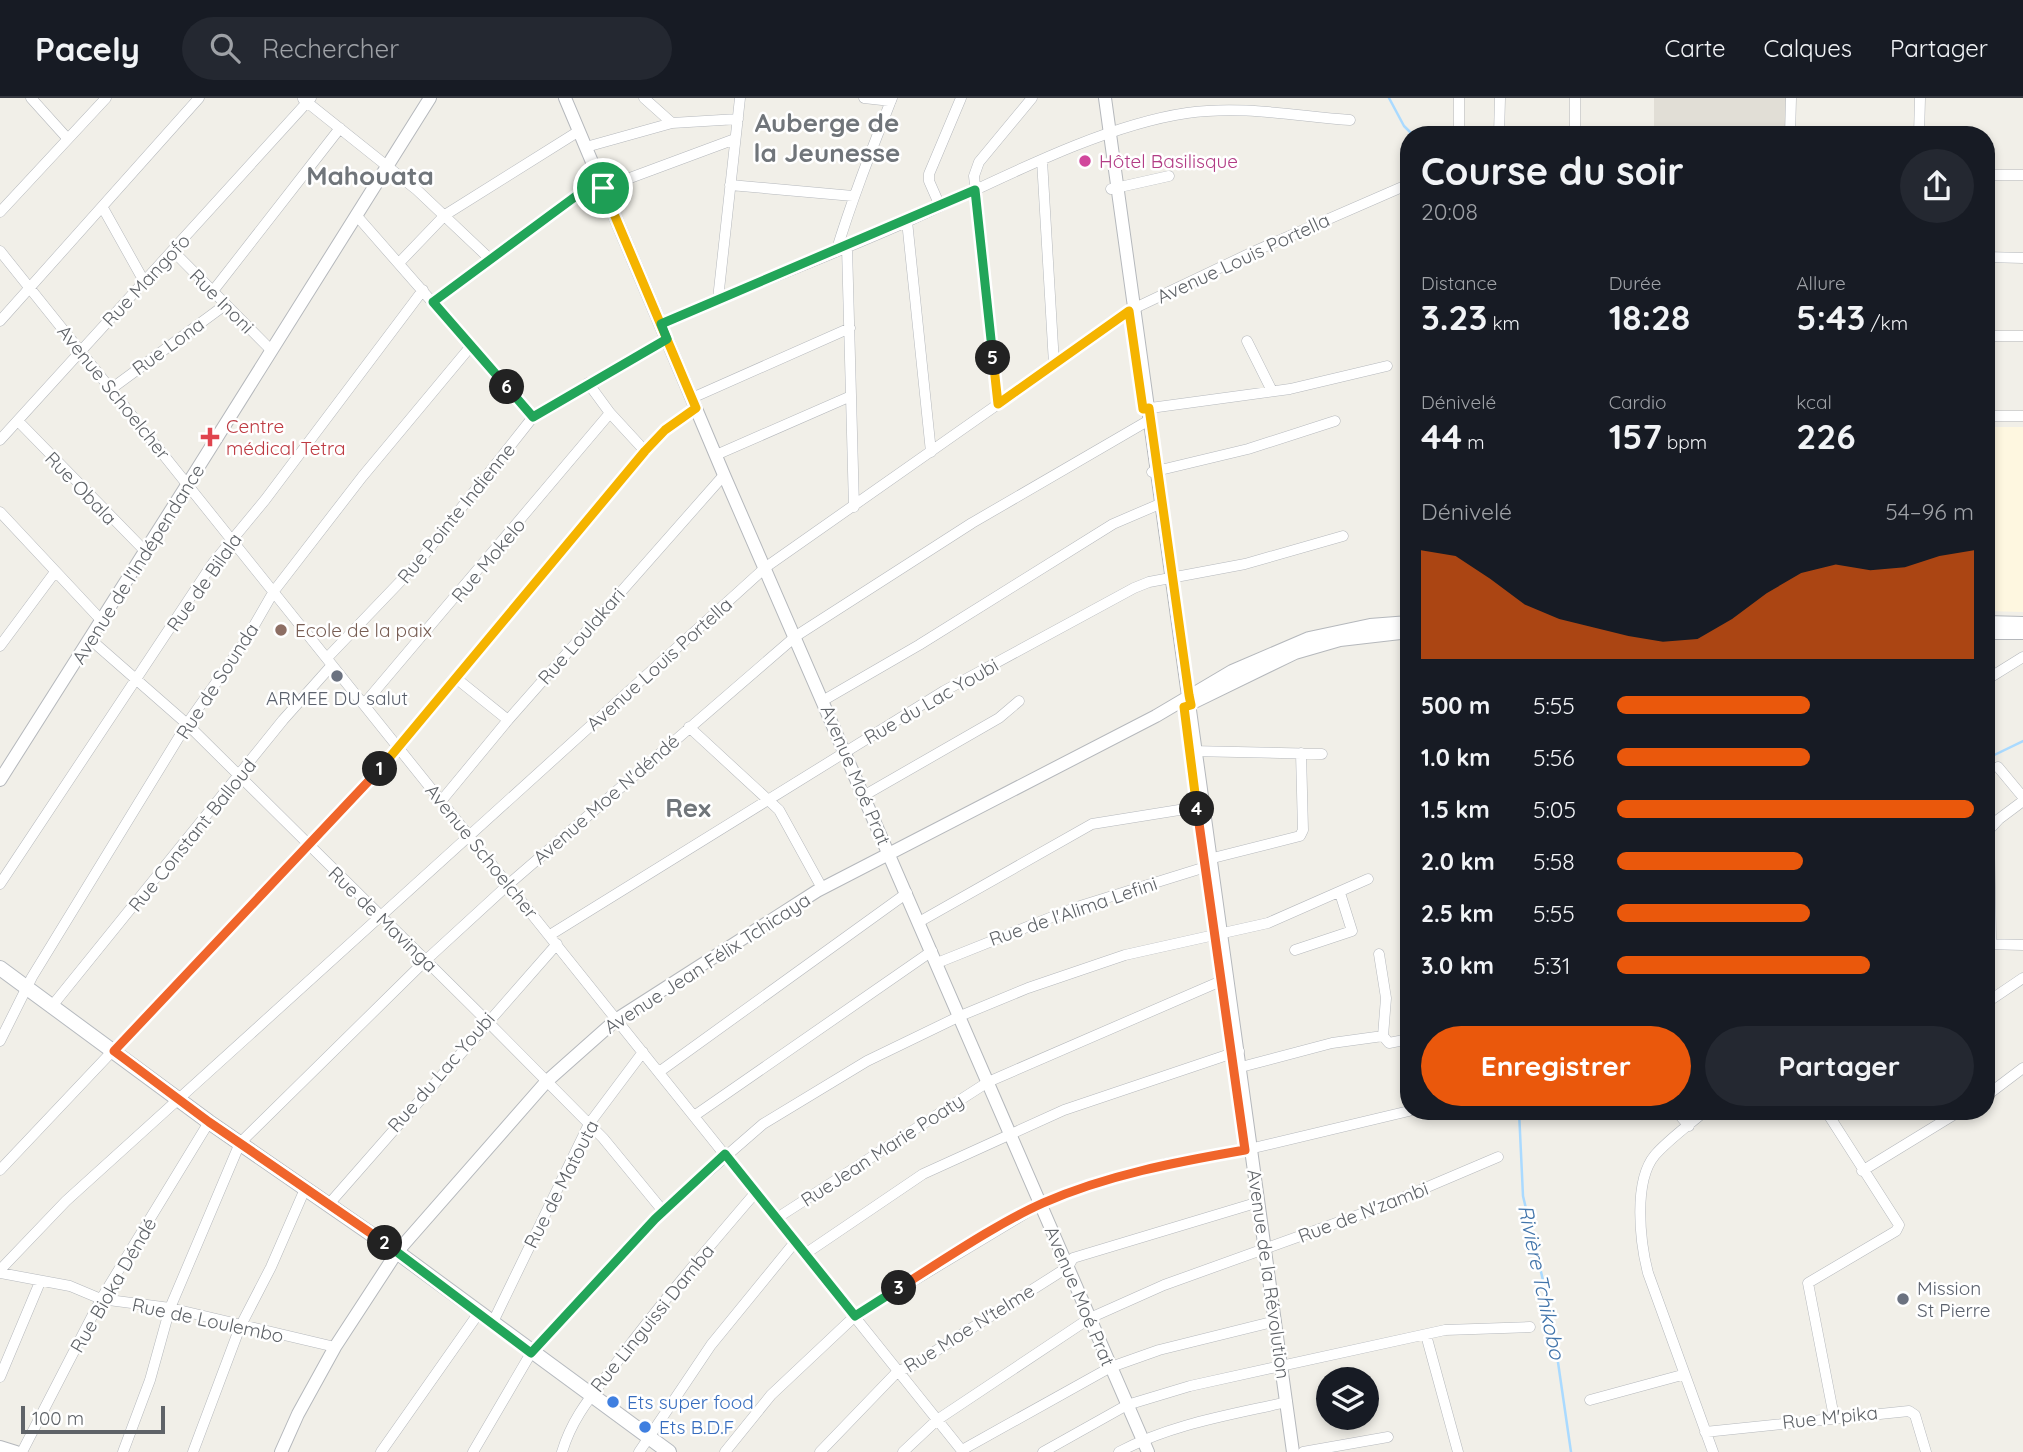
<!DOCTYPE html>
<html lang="fr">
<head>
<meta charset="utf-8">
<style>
  body { margin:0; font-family:Quicksand,sans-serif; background:#242831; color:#f1f3f6; height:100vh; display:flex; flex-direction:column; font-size:26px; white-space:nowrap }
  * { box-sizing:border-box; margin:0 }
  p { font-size:23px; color:#9ea1a6 }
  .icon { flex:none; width:38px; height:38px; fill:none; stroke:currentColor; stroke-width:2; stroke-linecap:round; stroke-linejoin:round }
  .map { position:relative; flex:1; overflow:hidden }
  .side { position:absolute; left:1400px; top:28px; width:595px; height:994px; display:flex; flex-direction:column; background:#171b24; border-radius:28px; box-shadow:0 4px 10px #0003 }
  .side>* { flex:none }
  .buttons { position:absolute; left:1316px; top:1269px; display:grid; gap:14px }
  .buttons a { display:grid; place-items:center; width:63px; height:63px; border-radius:50%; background:#171b24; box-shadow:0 4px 10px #0003; font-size:35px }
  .scale { position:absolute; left:21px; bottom:18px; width:144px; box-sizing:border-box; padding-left:7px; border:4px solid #5f6368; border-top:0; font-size:19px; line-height:24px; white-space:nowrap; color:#5f6368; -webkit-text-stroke:5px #fff; paint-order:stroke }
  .pin { position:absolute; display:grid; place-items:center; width:60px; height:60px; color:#fff; margin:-30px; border:4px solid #fff; border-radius:50%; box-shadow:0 2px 7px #0007 }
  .km { position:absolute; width:35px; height:35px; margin:-18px; border-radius:50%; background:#222; color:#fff; font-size:19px; line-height:35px; text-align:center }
  .round { display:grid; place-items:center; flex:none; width:74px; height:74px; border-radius:37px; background:#242831 }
  .headline { display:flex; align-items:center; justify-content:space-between; height:119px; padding:0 21px }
  h1 { font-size:38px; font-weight:700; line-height:52px }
  .stats { display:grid; grid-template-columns:repeat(3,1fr); gap:10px; height:119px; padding:7px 21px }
  .stats div { display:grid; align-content:center }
  .stats b { font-size:35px; font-weight:700 }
  .stats small { font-size:19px; font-weight:400 }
  .stats p { font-size:19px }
  .chart { height:196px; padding:14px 21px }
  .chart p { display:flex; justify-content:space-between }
  .chart svg { width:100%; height:126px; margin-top:7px; fill:#ea580c; opacity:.7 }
  .cta { display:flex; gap:14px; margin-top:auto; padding:14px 21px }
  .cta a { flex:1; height:80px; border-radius:42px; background:#ea580c; color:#fff; font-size:28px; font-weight:700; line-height:80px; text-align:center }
  .cta a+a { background:#242831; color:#f1f3f6 }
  ul { padding:0 21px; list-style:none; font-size:23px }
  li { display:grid; grid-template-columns:112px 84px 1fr; align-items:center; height:52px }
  li i { height:18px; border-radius:9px; background:#ea580c }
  header { display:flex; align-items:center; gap:42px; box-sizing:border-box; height:98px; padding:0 35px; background:#171b24; border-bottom:2px solid #363941 }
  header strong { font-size:33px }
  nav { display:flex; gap:38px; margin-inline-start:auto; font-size:24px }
  .search { width:490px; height:63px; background:#242831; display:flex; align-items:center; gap:18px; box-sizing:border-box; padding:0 24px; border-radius:38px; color:#9ea1a6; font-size:26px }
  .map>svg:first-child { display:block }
  .commercial { fill:#fef7e0 }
  .education { fill:#e1ded6 }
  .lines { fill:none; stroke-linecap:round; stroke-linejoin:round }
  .stream { stroke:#aadaff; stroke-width:2.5 }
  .minor-casing { stroke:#b5b8bc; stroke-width:11 }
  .tertiary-casing { stroke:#b5b8bc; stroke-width:14 }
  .secondary-casing { stroke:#b6babf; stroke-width:16 }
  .minor { stroke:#fff; stroke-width:10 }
  .tertiary { stroke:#fff; stroke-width:12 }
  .secondary { stroke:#fff; stroke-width:14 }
  .split-1-casing { stroke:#fff; stroke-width:14 }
  .split-2-casing { stroke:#fff; stroke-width:14 }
  .split-3-casing { stroke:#fff; stroke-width:14 }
  .split-4-casing { stroke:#fff; stroke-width:14 }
  .split-5-casing { stroke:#fff; stroke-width:14 }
  .split-6-casing { stroke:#fff; stroke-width:14 }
  .split-7-casing { stroke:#fff; stroke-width:14 }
  .split-1 { stroke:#f5b400; stroke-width:9 }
  .split-2 { stroke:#f0652b; stroke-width:9 }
  .split-3 { stroke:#22a559; stroke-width:9 }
  .split-4 { stroke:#f0652b; stroke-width:9 }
  .split-5 { stroke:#f5b400; stroke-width:9 }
  .split-6 { stroke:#22a559; stroke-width:9 }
  .split-7 { stroke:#22a559; stroke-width:9 }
  .hotel-dot { fill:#d1479c; stroke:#fff; stroke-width:2.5 }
  .health-dot { fill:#e0444e; stroke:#fff; stroke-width:2.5 }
  .education-dot { fill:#8d6e63; stroke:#fff; stroke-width:2.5 }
  .worship-dot { fill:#6b7280; stroke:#fff; stroke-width:2.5 }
  .shop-dot { fill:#3f7fe0; stroke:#fff; stroke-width:2.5 }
  .labels { text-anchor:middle; stroke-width:5; stroke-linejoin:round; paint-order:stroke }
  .hotel-label { font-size:19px; fill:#b23c85; stroke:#fff; text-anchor:start }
  .street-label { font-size:19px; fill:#5f6368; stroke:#fff }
  .health-label { font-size:19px; fill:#be3a42; stroke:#fff; text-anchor:start }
  .education-label { font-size:19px; fill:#785e54; stroke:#fff; text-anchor:start }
  .worship-label { font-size:19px; fill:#5b616d; stroke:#fff }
  .shop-label { font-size:19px; fill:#366cbe; stroke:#fff; text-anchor:start }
  .water-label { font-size:21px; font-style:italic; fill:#4174aa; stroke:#fff }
  .district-label { font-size:26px; font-weight:bold; fill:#70757a; stroke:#fff }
</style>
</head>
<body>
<header>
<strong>Pacely</strong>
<div class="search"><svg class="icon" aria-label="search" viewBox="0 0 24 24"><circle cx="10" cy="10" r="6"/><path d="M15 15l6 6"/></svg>Rechercher</div>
<nav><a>Carte</a><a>Calques</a><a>Partager</a></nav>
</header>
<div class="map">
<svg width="2023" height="1354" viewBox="0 0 2023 1354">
  <rect width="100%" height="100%" fill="#f1efe8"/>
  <path class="commercial" d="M1986 329H2023V514L1986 513Z"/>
  <path class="education" d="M1654 0H1786L1785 37H1654Z"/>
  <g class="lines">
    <path class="stream" d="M1389 0 1404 28 1413 37
      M1986 661 2023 643
      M1519 1013 1523 1098 1551 1216 1571 1354"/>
    <defs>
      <path id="minor" d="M31 0 67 40
        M644 0 672 25
        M864 0 891 3
        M303 1 417 92 491 162
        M1459 37V0
        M1499 37 1500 0
        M1575 37V0
        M1790 37 1791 0
        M1919 37 1920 0
        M586 49 672 25 738 21
        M1042 62 1054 266
        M1986 77H2023
        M730 87 853 98
        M603 90 735 41
        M1111 91 1169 78
        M940 108 929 83V76L961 0
        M103 110 145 185
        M0 114 106 0
        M356 117 533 319
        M907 123 931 354
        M847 149 854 409
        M0 153 963 1354
        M174 154 270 251
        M836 154C852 101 872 51 892 0
        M1986 159 2023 160
        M399 165 445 117 579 33
        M213 193 340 30
        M718 201 740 0
        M433 204 599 81
        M0 223 199 0
        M661 226C744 190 828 159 911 122 993 85 1098 28 1187 15 1242 7 1295 18 1350 22
        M1986 238H2023
        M1247 243 1272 293
        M588 285 610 315 645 353
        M111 291 225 207
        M692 300 850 230
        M998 306 974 78 979 64 1032 0
        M1143 311 1290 291 1387 268
        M1986 318H2023
        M19 324 145 453
        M0 342 311 0
        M716 357 851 298
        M1152 374 1248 351 1335 323
        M0 414 102 523
        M90 541 187 626 486 922 603 1040 663 1113
        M0 548 55 474
        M327 560 417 466 533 319 667 241
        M457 581 508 622
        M1986 582 2023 559
        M824 602 919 547 1113 426 1162 405
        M364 606 610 315
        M689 629 779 712 822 790
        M1190 653 1322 656
        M1998 669 2023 699
        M865 697 999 620 1019 603
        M442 702 508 622 724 377
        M1989 731 1991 846
        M1987 734 1999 721 2023 703
        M1205 762 1300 738 1303 732 1301 655
        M0 786 213 465 265 402 423 192
        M919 824 1092 726 1204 708
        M550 837 944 593 1134 490 1149 484 1245 466 1343 438
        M1986 846 2023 847
        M1295 852 1352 833 1340 795
        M1379 856 1386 900 1383 938 1389 945 1409 941
        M937 865 1077 809 1212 767
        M1986 905 2023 880
        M52 908 283 622 332 567
        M0 943 32 879 187 626 244 545 274 493 362 379 471 248
        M1241 969 1332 945 1383 938
        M659 974 907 795
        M1986 998 2023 970
        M1676 1013 1689 1028
        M1705 1013C1689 1027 1669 1041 1655 1057 1633 1083 1640 1144 1648 1175L1713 1354
        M1826 1013 1899 1127 1896 1133 1808 1185 1834 1319
        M694 1018 932 853
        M0 1072 399 650 645 353 665 332 696 310
        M1862 1073 1960 1013
        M329 1106 557 846
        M777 1120 988 984 1228 880
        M805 1156 923 1076 1064 1012 1239 953
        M0 1172 66 1103 766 469 1135 210 1255 153 1409 86
        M0 1175 70 1188 101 1201 170 1210 335 1249
        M492 1226 589 1026 643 954
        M1426 1237 1458 1354
        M0 1279 40 1184
        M1590 1302 1682 1277
        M1705 1334 1909 1313 1915 1317 1926 1354
        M962 1352 1111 1269 1159 1252 1276 1223
        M22 1354 101 1201 209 1024
        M123 1354 150 1282 170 1210 240 1045 425 863 509 786 796 538 972 425 1151 321
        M193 1354 240 1229 271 1169 305 1091
        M381 1354 478 1216
        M473 1354 531 1255 663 1113 763 1026 867 963 960 918 1028 890 1125 857 1268 825 1368 781
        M562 1354C573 1317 595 1294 617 1264 661 1205 708 1150 756 1094
        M639 1354 711 1247 795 1144
        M725 1354 771 1297 855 1218 1041 1106 1089 1088 1165 1066 1245 1052 1409 1013
        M820 1354 898 1273 912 1268 1068 1169 1073 1160 1259 1104
        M903 1354 937 1322 1090 1220 1164 1187 1378 1110 1498 1059
        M1043 1354 1127 1307 1190 1288 1445 1232 1530 1229
        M1119 1354C1171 1326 1230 1317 1287 1304
        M1303 1354 1388 1339"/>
      <path id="tertiary" d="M565 0 724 377 1148 1354
        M1105 0 1293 1354
        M1986 524 2023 525
        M1986 535H2023
        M1184 609 1295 555 1340 542 1409 534
        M0 682C145 456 287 227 430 0
        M0 1349 16 1354
        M281 1354 298 1316 335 1249 397 1154 546 984 617 921 817 793 1156 618 1232 573 1309 540 1370 527 1409 524"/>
      <path id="secondary" d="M0 870 209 1024 397 1154 669 1354"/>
    </defs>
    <use href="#minor" class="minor-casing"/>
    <use href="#tertiary" class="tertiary-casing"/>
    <use href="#secondary" class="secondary-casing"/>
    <use href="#minor" class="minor"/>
    <use href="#tertiary" class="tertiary"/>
    <use href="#secondary" class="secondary"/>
  </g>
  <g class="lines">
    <defs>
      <path id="split-1" d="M380 671 645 353 665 332 696 310 603 90"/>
      <path id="split-2" d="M380 671 114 953 209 1024 385 1145"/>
      <path id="split-3" d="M385 1145 531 1255 655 1121 725 1056 855 1218 899 1190"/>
      <path id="split-4" d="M899 1190C942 1163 998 1125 1043 1105 1107 1077 1176 1064 1245 1052L1197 711"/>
      <path id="split-5" d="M993 260 998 306 1129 213 1143 311 1149 310 1189 597 1191 607 1184 609 1197 711"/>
      <path id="split-6" d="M507 289 533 319 667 241 661 226 975 92 993 260"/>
      <path id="split-7" d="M507 289 433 204 599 81 603 90"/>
    </defs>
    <use href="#split-1" class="split-1-casing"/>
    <use href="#split-2" class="split-2-casing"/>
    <use href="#split-3" class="split-3-casing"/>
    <use href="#split-4" class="split-4-casing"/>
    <use href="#split-5" class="split-5-casing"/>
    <use href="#split-6" class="split-6-casing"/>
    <use href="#split-7" class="split-7-casing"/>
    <use href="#split-1" class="split-1"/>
    <use href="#split-2" class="split-2"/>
    <use href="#split-3" class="split-3"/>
    <use href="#split-4" class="split-4"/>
    <use href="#split-5" class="split-5"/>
    <use href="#split-6" class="split-6"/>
    <use href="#split-7" class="split-7"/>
  </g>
  <circle class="hotel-dot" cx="1085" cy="63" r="7"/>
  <path class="health-dot" d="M206.5 328.5h7v7h7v7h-7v7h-7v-7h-7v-7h7z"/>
  <circle class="education-dot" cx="281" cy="532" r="7"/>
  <g class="worship-dot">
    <circle cx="337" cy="578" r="7"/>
    <circle cx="1903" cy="1201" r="7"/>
  </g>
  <g class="shop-dot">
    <circle cx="613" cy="1304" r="7"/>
    <circle cx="645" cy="1329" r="7"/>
  </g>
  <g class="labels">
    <g class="hotel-label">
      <text x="1099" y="70">Hôtel Basilisque</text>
    </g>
    <g class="street-label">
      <text transform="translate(1243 160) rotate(-25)" y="7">Avenue Louis Portella</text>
      <text transform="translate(146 182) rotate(-47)" y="7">Rue Mangofo</text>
      <text transform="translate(222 203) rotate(45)" y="7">Rue Inoni</text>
      <text transform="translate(168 248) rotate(-36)" y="7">Rue Lona</text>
      <text transform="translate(114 294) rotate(51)" y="7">Avenue Schoelcher</text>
      <text transform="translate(81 390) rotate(46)" y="7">Rue Obala</text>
      <text transform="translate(456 415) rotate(-51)" y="7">Rue Pointe Indienne</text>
      <text transform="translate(488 462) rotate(-50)" y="7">Rue Mokelo</text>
      <text transform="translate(138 466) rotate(-58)" y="7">Avenue de l'Indépendance</text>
      <text transform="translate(204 484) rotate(-55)" y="7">Rue de Bilala</text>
      <text transform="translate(581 538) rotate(-49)" y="7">Rue Loulakari</text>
      <text transform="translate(659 566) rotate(-42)" y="7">Avenue Louis Portella</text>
      <text transform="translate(217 583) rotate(-57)" y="7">Rue de Sounda</text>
      <text transform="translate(931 603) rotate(-30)" y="7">Rue du Lac Youbi</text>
      <text transform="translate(856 677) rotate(67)" y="7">Avenue Moé Prat</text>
      <text transform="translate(606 701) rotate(-41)" y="7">Avenue Moe N'déndé</text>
      <text transform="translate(192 737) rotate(-51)" y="7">Rue Constant Balloud</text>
      <text transform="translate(482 753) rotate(51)" y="7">Avenue Schoelcher</text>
      <text transform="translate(1073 813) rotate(-19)" y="7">Rue de l'Alima Lefini</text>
      <text transform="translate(383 821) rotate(44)" y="7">Rue de Mavinga</text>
      <text transform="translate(707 865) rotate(-33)" y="7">Avenue Jean Félix Tchicaya</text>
      <text transform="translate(441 974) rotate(-49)" y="7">Rue du Lac Youbi</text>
      <text transform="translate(882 1052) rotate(-33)" y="7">RueJean Marie Poaty</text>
      <text transform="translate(561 1086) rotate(-63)" y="7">Rue de Matouta</text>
      <text transform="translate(1363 1114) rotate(-21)" y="7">Rue de N'zambi</text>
      <text transform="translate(1269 1176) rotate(82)" y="7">Avenue de la Révolution</text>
      <text transform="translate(113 1187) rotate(-60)" y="7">Rue Bioka Déndé</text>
      <text transform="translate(1080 1198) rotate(67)" y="7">Avenue Moé Prat</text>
      <text transform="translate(652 1220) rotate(-51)" y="7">Rue Linguissi Damba</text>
      <text transform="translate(208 1222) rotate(12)" y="7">Rue de Loulembo</text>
      <text transform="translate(969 1230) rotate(-32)" y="7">Rue Moe N'telme</text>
      <text transform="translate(1830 1319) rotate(-6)" y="7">Rue M'pika</text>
    </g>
    <g class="health-label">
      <text x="226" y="335">Centre<tspan x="226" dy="22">médical Tetra</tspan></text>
    </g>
    <g class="education-label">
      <text x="295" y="539">Ecole de la paix</text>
    </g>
    <g class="worship-label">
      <text x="337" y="607">ARMEE DU salut</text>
      <text x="1917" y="1197" text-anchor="start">Mission<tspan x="1917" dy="22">St Pierre</tspan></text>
    </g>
    <g class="shop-label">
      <text x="627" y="1311">Ets super food</text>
      <text x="659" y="1336">Ets B.D.F</text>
    </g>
    <g class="water-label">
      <text transform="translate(1541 1184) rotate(78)" y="7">Rivière Tchikobo</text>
    </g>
    <g class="district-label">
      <text x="827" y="34">Auberge de<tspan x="827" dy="30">la Jeunesse</tspan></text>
      <text x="370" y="87">Mahouata</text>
      <text x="688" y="719">Rex</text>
    </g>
  </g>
</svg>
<div class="buttons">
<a><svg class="icon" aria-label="layers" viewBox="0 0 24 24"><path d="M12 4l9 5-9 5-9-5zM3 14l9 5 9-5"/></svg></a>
</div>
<div class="scale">100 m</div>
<div class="pin" style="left:603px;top:90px;background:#1e9e55"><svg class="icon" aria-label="arrive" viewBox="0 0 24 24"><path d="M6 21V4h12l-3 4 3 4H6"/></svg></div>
<b class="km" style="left:380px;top:671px">1</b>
<b class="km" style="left:385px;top:1145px">2</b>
<b class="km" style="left:899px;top:1190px">3</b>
<b class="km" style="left:1197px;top:711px">4</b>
<b class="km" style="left:993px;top:260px">5</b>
<b class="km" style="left:507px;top:289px">6</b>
<section class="side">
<div class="headline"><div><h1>Course du soir</h1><p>20:08</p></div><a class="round"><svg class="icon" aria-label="share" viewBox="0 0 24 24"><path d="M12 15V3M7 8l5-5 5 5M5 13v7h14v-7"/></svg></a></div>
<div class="stats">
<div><p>Distance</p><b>3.23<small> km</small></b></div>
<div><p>Durée</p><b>18:28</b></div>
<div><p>Allure</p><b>5:43<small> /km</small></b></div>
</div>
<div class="stats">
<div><p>Dénivelé</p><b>44<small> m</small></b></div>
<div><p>Cardio</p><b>157<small> bpm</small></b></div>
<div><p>kcal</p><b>226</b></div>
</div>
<div class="chart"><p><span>Dénivelé</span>54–96 m</p>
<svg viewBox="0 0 160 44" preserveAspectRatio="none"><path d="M0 44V6L10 8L20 16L30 25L40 30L50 33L60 36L70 38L80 37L90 30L100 21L110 14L120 11L130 13L140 12L150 8L160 6V44z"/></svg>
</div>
<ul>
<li><b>500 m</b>5:55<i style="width:54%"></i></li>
<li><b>1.0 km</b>5:56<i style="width:54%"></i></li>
<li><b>1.5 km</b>5:05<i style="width:100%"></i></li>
<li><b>2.0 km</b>5:58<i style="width:52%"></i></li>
<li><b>2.5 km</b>5:55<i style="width:54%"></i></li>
<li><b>3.0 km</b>5:31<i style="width:71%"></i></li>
</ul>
<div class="cta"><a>Enregistrer</a><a>Partager</a></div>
</section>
</div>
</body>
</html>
